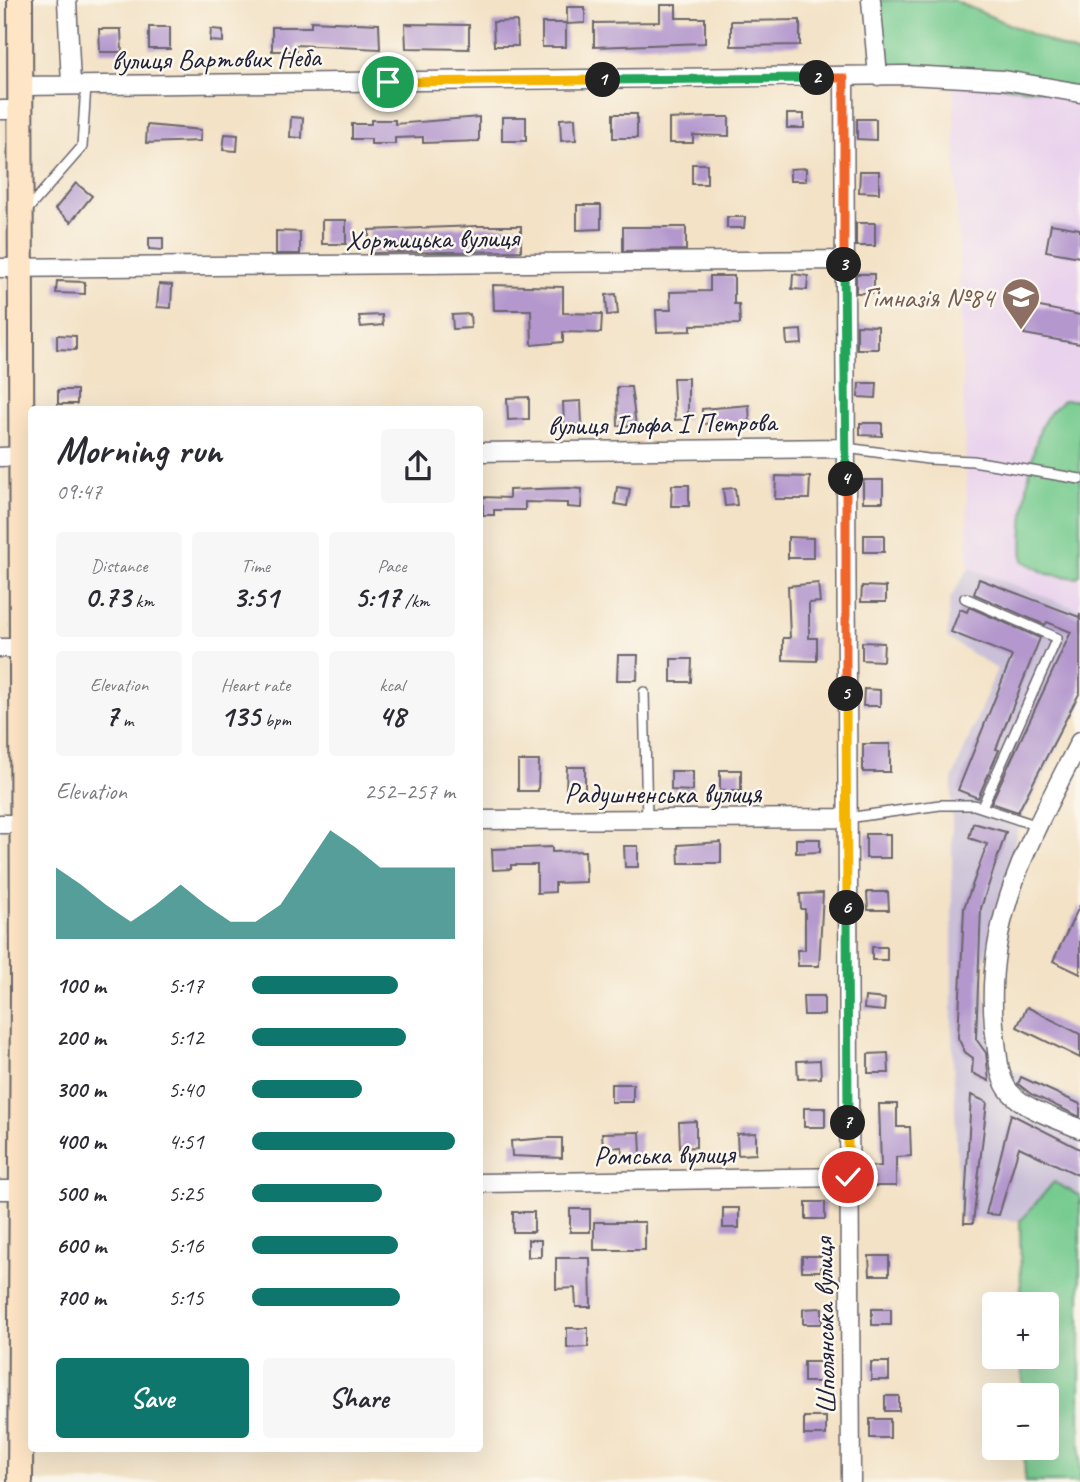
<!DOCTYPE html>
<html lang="en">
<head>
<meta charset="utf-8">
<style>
  body { margin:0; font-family:Caveat,sans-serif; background:#f7f7f7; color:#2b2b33; height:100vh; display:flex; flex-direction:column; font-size:26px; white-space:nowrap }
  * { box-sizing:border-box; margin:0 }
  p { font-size:23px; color:#7c7c81 }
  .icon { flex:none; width:38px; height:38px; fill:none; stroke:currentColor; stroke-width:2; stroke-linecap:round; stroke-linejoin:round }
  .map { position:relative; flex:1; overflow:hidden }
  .panel { position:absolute; left:28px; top:406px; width:455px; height:1046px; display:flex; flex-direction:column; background:#fff; border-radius:7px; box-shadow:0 7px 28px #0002 }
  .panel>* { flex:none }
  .fabs { position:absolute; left:982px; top:1292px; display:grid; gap:14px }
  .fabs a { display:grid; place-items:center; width:77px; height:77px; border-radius:7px; background:#fff; box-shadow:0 7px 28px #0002; font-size:35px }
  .pin { position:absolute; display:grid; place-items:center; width:60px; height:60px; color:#fff; margin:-30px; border:4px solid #fff; border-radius:50%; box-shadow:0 2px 7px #0007 }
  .km { position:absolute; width:35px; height:35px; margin:-18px; border-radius:50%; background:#222; color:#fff; font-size:19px; line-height:35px; text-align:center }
  .round { display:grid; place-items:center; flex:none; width:74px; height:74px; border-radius:7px; background:#f7f7f7 }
  .summary { display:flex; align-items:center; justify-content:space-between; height:119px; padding:0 28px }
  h1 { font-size:38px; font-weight:600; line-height:52px }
  .metrics { display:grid; grid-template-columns:repeat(3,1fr); gap:10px; height:119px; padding:7px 28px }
  .metrics div { display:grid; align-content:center; border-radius:7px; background:#f7f7f7; text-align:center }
  .metrics b { font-size:30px; font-weight:600 }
  .metrics small { font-size:19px; font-weight:400 }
  .metrics p { font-size:19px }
  .chart { height:196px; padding:14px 28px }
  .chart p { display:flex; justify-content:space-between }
  .chart svg { width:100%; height:126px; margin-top:7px; fill:#0f766e; opacity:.7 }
  .cta { display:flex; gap:14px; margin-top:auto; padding:14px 28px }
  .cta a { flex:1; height:80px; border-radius:7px; background:#0f766e; color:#fff; font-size:28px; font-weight:600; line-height:80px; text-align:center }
  .cta a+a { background:#f7f7f7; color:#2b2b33 }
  ul { padding:0 28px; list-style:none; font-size:23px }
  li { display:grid; grid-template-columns:112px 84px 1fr; align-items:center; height:52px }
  li i { height:18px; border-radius:9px; background:#0f766e }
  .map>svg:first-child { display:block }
  .built { fill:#e9d2ed }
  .industrial { fill:#c9bfd7 }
  .green { fill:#74ca8e; stroke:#4b7664; stroke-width:2 }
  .building { fill:#b397cd }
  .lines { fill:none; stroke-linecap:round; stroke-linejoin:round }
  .lane-casing { stroke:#6b656c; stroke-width:12 }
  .street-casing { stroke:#6b656c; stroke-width:21 }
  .secondary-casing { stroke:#6b656c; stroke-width:28 }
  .lane { stroke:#fff; stroke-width:9 }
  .street { stroke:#fff; stroke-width:18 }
  .secondary { stroke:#fde5c5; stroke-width:24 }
  .split-1-casing { stroke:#fff; stroke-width:14 }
  .split-2-casing { stroke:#fff; stroke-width:14 }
  .split-3-casing { stroke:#fff; stroke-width:14 }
  .split-4-casing { stroke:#fff; stroke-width:14 }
  .split-5-casing { stroke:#fff; stroke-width:14 }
  .split-6-casing { stroke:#fff; stroke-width:14 }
  .split-7-casing { stroke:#fff; stroke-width:14 }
  .split-8-casing { stroke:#fff; stroke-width:14 }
  .split-1 { stroke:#f5b400; stroke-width:9 }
  .split-2 { stroke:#22a559; stroke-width:9 }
  .split-3 { stroke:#f0652b; stroke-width:9 }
  .split-4 { stroke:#22a559; stroke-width:9 }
  .split-5 { stroke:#f0652b; stroke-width:9 }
  .split-6 { stroke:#f5b400; stroke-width:9 }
  .split-7 { stroke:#22a559; stroke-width:9 }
  .split-8 { stroke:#f5b400; stroke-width:9 }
  .labels { text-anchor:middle; stroke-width:5; stroke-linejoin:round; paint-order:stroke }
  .street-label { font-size:28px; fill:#22223b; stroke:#fbf7ec }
  .education-label { font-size:28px; fill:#785e54; stroke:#fbf7ec; text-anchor:end }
</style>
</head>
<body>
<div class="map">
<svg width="1080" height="1482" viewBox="0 0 1080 1482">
  <rect width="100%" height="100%" fill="#fbf7ec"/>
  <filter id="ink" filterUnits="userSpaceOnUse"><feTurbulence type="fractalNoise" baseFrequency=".0143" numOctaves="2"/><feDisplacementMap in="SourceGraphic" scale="14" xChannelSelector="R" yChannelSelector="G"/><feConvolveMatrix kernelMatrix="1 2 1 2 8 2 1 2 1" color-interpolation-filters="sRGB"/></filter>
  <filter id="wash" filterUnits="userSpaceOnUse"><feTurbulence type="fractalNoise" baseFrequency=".00686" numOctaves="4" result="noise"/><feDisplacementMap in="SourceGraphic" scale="28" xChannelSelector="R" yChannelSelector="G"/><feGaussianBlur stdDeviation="1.57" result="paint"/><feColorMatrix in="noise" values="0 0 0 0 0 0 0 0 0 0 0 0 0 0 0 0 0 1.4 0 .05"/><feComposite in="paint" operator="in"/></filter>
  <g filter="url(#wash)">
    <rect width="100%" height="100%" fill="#f3e2c6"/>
    <path class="built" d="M953 77 1080 93V610L969 568Z"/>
    <path class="industrial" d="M969 568 1080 610V704L1020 821 982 970 994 1061 1080 1100V1196L1054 1183 1020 1221 959 1217 952 1031V780L997 669 947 638 950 599Z"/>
    <path class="green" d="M871 0H953L1080 55V93L878 76Z
      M1064 400H1080V575L1076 578 1047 574 1023 561C1020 528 1029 455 1042 425 1047 414 1055 407 1064 400Z
      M1054 1182 1080 1196V1482H1025L1024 1447H1046V1395H1023L1022 1356H1046V1304H1021L1020 1221Z"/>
    <g id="blocks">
      <path class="building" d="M660 5H676V18H705V43L594 47V23L660 22Z
        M567 7H585V23L567 24Z
        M800 20V45L731 46V21Z
        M311 21 379 24 380 49 296 45V51H272V27H311Z
        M517 21 518 46H494L493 22Z
        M542 23H566V47H542Z
        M405 24 469 25V49L406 48Z
        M149 27H170V49H149Z
        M99 29H121L122 52H100Z
        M211 29 223 30V42L210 41Z
        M613 114H637V138H613Z
        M787 114H804V128H787Z
        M291 117 303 118 302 138 290 137Z
        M479 117V141L423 143V137L395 138V144H371V139H352V124H371V120H395V124Z
        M502 117H526V141H502Z
        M711 117H729V136L693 135V143H669V119Z
        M575 118 576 140 561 141 560 119Z
        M857 119H876V140L857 139Z
        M147 125 201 130 200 141 146 143Z
        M225 134 238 135 237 151 223 150Z
        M692 164H707V184H692Z
        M806 168V181H790V169Z
        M860 171H879V193L859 192Z
        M76 183 92 196 71 222 55 209Z
        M577 205H601V229L577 230Z
        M727 217H745L744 228H727Z
        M322 220H346V244H322Z
        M856 223H875V246H856Z
        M1051 224 1080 229V257L1046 251Z
        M478 226H521V251L369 253V230Z
        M623 227H686V250L623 251Z
        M276 231 300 232V254H276Z
        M149 238H163V250L149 249Z
        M793 274 808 276 807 290 792 289Z
        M856 274H874V293H856Z
        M710 276H734V304H739L740 324 691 325V331L657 332 656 310H671L670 292 710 291Z
        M57 281 85 282V294L56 293Z
        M159 284 172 285 171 308 157 307Z
        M493 285 563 287V313L602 314 601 333 563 332V342L532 345 531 310H494Z
        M616 294 618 314 607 315 606 295Z
        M1030 305 1080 315V344L1024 334Z
        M470 314 471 328 453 329 452 315Z
        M382 315 383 325 361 327 359 316Z
        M857 325 878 326V349H857Z
        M801 330 802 344 787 345 786 331Z
        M57 335 76 336V350L57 349Z
        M673 378H688V419L675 420Z
        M859 383H877L876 398 858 397Z
        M617 387H631L636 426H618Z
        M58 390H77V404H58Z
        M529 397V419L508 420 507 398Z
        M581 401 582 425 564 426 563 402Z
        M749 405 750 426 732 427V422L702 424V409Z
        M860 423H882V436L860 435Z
        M776 476 810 477 809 499H775Z
        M863 480H883V502H863Z
        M672 485H689V506H671Z
        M617 487 630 489 627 506 615 504Z
        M568 488 582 489 581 508 567 507V503L525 502V510H494V515H483V497L509 498V490Z
        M735 488 737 505 725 506 723 489Z
        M864 535H884V552H864Z
        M788 537 813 538V558H788Z
        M979 579 1079 617 1080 614V692L1018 812 991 803 1071 632 1047 622 1045 625 974 594Z
        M818 583 820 602 809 603V638H817V661L783 660V638H790L788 586Z
        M862 586 886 587V602H861Z
        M969 607 1040 638 996 749 999 750 978 798 958 790 1012 656 951 632 960 609 967 612Z
        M862 642 884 643 883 661 862 660Z
        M618 655H638L637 680H617Z
        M671 659H692L691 682H671Z
        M864 689 880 690V706H863Z
        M863 744H890V772H863Z
        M518 761H539L538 791H518Z
        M567 767H585V790L566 789Z
        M720 770H741V791H720Z
        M671 771H693V791L671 790Z
        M973 823 1006 832 981 908 976 1039 986 1053 989 1081 972 1073 973 1058 965 1052 958 1038 964 908 987 844 969 838Z
        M866 834H890V858H866Z
        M796 839H820V852L796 853Z
        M721 842V863H679L678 845Z
        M624 846H638V867H625Z
        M552 847V852L585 851 586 882 555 883V892L537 893V865H511V869L493 870 492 849Z
        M867 892H888L889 910H868Z
        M823 893 819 966H798L797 950H805V909H801L800 894Z
        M1080 905V974L1053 961Z
        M872 947H887V960H872Z
        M803 996H824V1015H804Z
        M865 997 885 999 884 1011 864 1009Z
        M1027 1007 1080 1034V1058L1017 1027Z
        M888 1053 889 1073H868V1054Z
        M820 1060 821 1078 798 1079 797 1061Z
        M1021 1077 1080 1104V1117L1031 1094 1018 1084Z
        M611 1084H633V1102H611Z
        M971 1095 987 1102 973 1223H964Z
        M879 1104H897V1127H910L911 1156 896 1157V1186H869V1167L881 1166Z
        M804 1108H825V1127H804Z
        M1011 1114 1080 1149V1176L1019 1147 999 1215 986 1214Z
        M696 1121V1147L680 1148 679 1122Z
        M640 1132 641 1155 623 1156 622 1147 603 1148 602 1133Z
        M756 1133V1154L738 1155 737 1134Z
        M547 1138H562V1158L512 1156 511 1141Z
        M806 1202H825V1219H806Z
        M723 1208H739V1228H723Z
        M570 1209H590V1232H570Z
        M513 1212H534V1232H513Z
        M594 1222H645V1250H594Z
        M528 1240H541V1257H528Z
        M802 1256H821V1271H802Z
        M869 1256H889V1275H870Z
        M556 1258H590L591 1307H576L575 1288 556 1289Z
        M822 1308V1324H803V1309Z
        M872 1309H891V1325H872Z
        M567 1328H588V1347L567 1348Z
        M804 1362H823V1382H804Z
        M871 1362H889V1380H871Z
        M885 1396H899V1411H885Z
        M804 1417H826V1435H804Z
        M870 1419H890V1438H870Z"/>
    </g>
  </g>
  <g filter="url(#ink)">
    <use href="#blocks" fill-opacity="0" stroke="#6b656c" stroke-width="2"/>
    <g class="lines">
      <defs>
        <path id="lane" d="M27 210 82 147 86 85
          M846 448 928 459 973 461 1080 479
          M965 598 1057 638 982 807
          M644 692 647 819
          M847 818 940 805H974L1035 825"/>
        <path id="street" d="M67 0 71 84
          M871 0 878 76
          M844 78 851 1482
          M22 86 906 75 1004 80 1080 93
          M0 110H21
          M0 268 844 260
          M480 452 846 448
          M0 457 31 456
          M0 648H22
          M1080 741C1030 840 979 926 996 1042 998 1057 999 1080 1010 1092 1026 1110 1058 1119 1080 1129
          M480 820 847 818
          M0 824H32
          M480 1183 848 1177
          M0 1190H32"/>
        <path id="secondary" d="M20 1482 23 990 20 0"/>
      </defs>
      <use href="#lane" class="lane-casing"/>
      <use href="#street" class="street-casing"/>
      <use href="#secondary" class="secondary-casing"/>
      <use href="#lane" class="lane"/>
      <use href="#street" class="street"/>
      <use href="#secondary" class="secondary"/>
    </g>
  </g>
  <g class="lines" filter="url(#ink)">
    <defs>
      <path id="split-1" d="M388 82 603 80"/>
      <path id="split-2" d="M603 80 817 78"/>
      <path id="split-3" d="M817 78H844V265"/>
      <path id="split-4" d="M844 265 846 479"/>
      <path id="split-5" d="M846 479V694"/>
      <path id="split-6" d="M846 694 847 908"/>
      <path id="split-7" d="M847 908 848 1123"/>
      <path id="split-8" d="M848 1123V1177"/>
    </defs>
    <use href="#split-1" class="split-1-casing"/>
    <use href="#split-2" class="split-2-casing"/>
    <use href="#split-3" class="split-3-casing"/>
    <use href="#split-4" class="split-4-casing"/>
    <use href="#split-5" class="split-5-casing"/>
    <use href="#split-6" class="split-6-casing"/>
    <use href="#split-7" class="split-7-casing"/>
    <use href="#split-8" class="split-8-casing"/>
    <use href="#split-1" class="split-1"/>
    <use href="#split-2" class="split-2"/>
    <use href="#split-3" class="split-3"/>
    <use href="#split-4" class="split-4"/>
    <use href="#split-5" class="split-5"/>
    <use href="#split-6" class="split-6"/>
    <use href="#split-7" class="split-7"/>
    <use href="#split-8" class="split-8"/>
  </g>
  <defs>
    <symbol id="school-pin" viewBox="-11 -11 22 30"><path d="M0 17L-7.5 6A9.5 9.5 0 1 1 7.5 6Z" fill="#8d6e63" stroke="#fbf7ec"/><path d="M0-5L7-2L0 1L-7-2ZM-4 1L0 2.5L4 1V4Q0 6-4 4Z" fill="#fff"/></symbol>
  </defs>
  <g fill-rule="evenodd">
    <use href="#school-pin" x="999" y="275" width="44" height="60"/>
  </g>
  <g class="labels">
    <g class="street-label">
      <text transform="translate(216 58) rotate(-1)" y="10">вулиця Вартових Неба</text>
      <text transform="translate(432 238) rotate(-1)" y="10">Хортицька вулиця</text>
      <text transform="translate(662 423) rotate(-1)" y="10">вулиця Ільфа І Петрова</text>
      <text x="663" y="803">Радушненська вулиця</text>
      <text transform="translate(664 1154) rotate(-1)" y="10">Ромська вулиця</text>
      <text transform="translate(824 1326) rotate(-91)" y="10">Шполянська вулиця</text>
    </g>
    <g class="education-label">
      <text x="994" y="307">Гімназія №84</text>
    </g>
  </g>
</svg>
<div class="fabs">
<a>+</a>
<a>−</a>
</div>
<div class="pin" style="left:388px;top:82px;background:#1e9e55"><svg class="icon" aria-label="arrive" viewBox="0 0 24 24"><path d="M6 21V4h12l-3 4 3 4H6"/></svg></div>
<div class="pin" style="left:848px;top:1177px;background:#d93025"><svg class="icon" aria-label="check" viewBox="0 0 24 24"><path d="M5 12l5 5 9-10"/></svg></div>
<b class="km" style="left:603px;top:80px">1</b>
<b class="km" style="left:817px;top:78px">2</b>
<b class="km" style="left:844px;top:265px">3</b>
<b class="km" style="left:846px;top:479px">4</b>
<b class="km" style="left:846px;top:694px">5</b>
<b class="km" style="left:847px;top:908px">6</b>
<b class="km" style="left:848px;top:1123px">7</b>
<section class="panel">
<div class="summary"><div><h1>Morning run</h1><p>09:47</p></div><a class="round"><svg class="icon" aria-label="share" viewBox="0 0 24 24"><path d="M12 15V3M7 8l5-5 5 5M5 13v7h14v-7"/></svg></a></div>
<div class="metrics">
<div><p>Distance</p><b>0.73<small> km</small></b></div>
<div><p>Time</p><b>3:51</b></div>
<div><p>Pace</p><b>5:17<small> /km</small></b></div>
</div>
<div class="metrics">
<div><p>Elevation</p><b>7<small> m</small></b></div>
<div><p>Heart rate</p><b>135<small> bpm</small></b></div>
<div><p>kcal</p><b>48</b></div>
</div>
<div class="chart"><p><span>Elevation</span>252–257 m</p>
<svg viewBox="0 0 160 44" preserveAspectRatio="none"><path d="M0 44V19L10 25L20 32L30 38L40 32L50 25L60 32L70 38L80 38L90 32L100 19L110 6L120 12L130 19L140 19L150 19L160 19V44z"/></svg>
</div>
<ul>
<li><b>100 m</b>5:17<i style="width:72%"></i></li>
<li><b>200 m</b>5:12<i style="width:76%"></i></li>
<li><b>300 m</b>5:40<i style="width:54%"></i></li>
<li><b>400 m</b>4:51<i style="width:100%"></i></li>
<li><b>500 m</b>5:25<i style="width:64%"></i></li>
<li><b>600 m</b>5:16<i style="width:72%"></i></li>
<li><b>700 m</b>5:15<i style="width:73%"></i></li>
</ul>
<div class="cta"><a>Save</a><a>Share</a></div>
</section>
</div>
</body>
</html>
